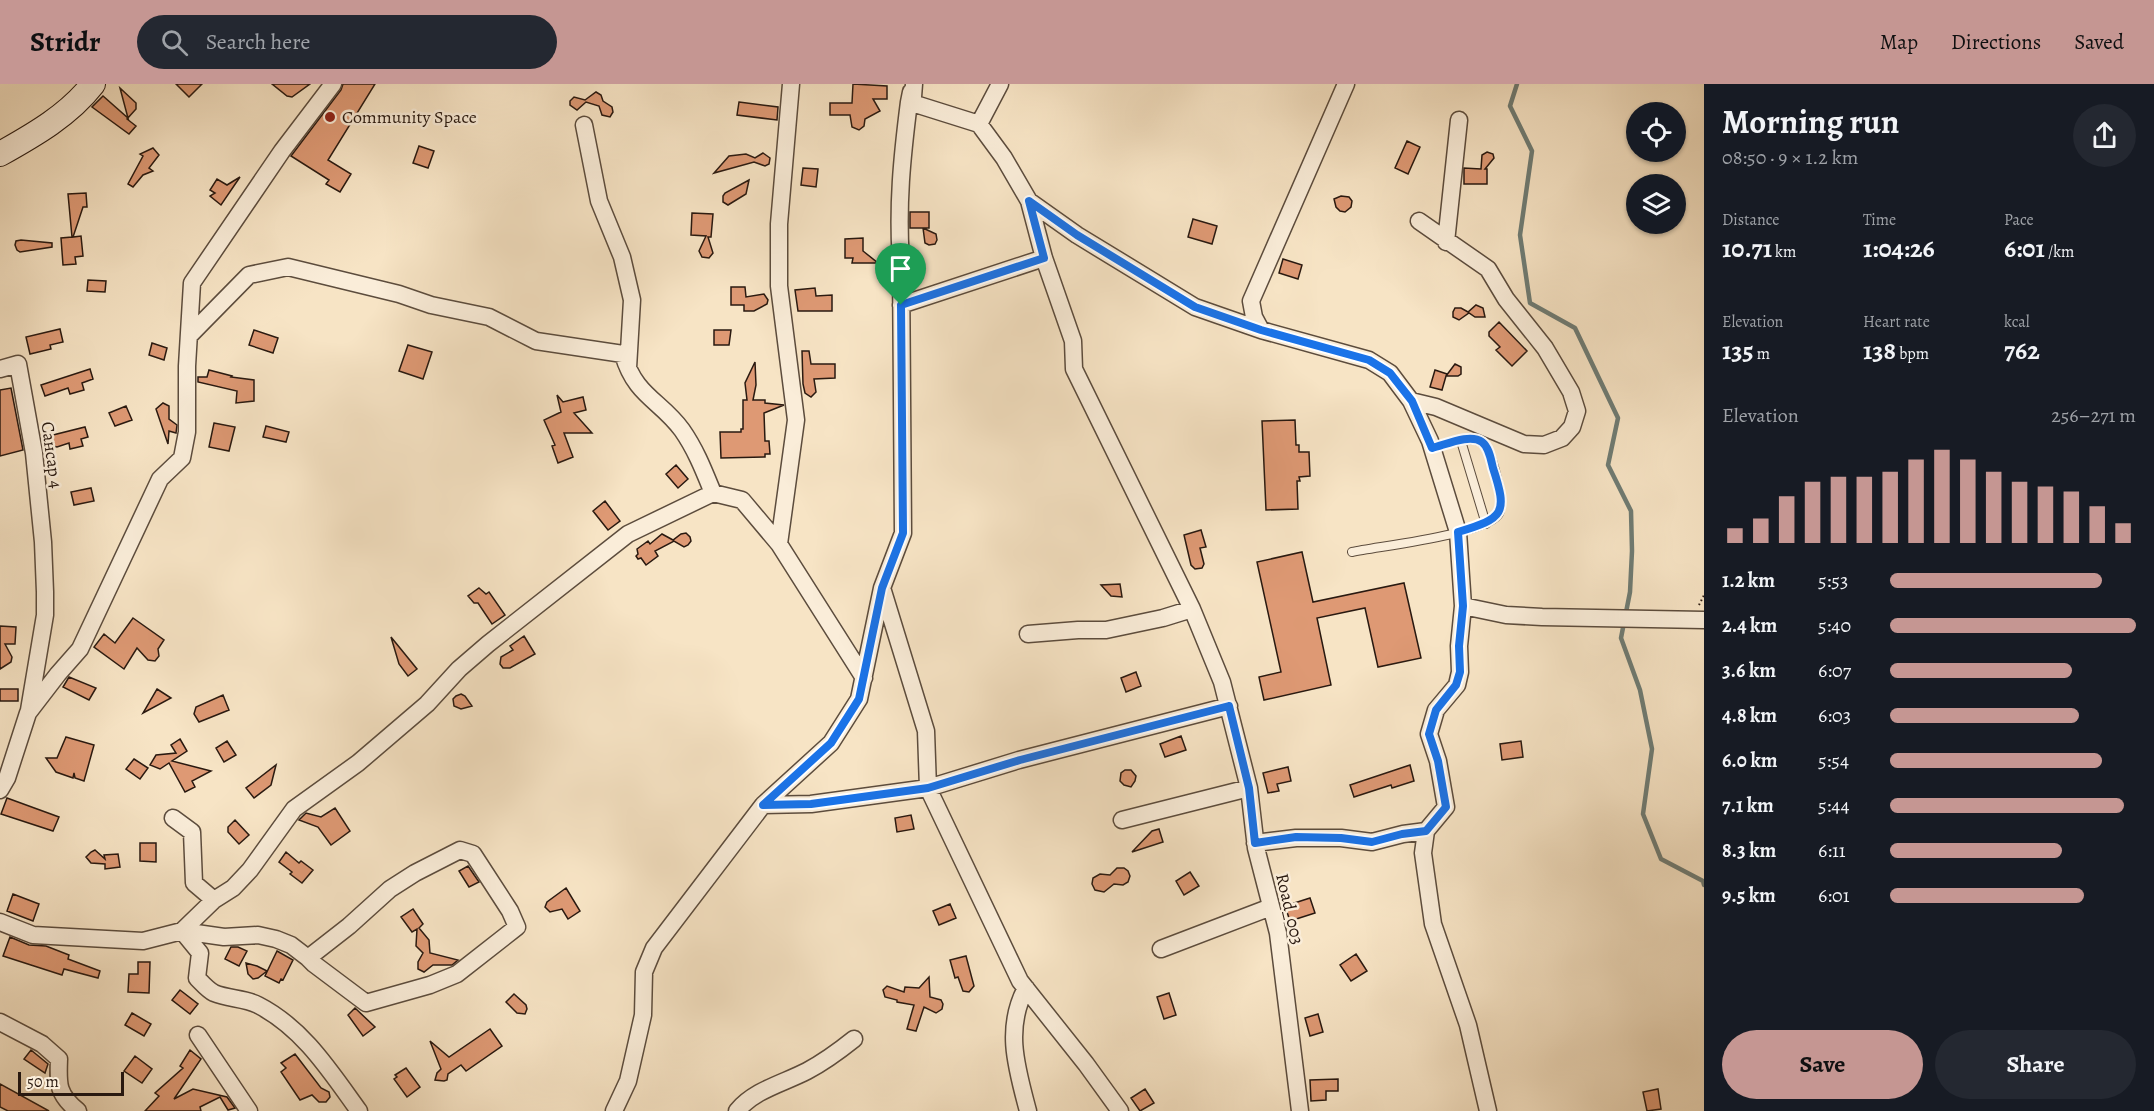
<!DOCTYPE html>
<html lang="en">
<head>
<meta charset="utf-8">
<style>
  body { margin:0; font-family:Alegreya,serif; background:#242831; color:#f1f3f6; height:100vh; display:flex; flex-direction:column; font-size:22px; white-space:nowrap }
  * { box-sizing:border-box; margin:0 }
  p { font-size:20px; color:#9ea1a6 }
  .icon { flex:none; width:33px; height:33px; fill:none; stroke:currentColor; stroke-width:2; stroke-linecap:round; stroke-linejoin:round }
  .map { position:relative; flex:1; overflow:hidden }
  .details { display:flex; flex-direction:column; background:#171b24; width:450px }
  .details>* { flex:none }
  .buttons { position:absolute; left:1626px; top:18px; display:grid; gap:12px }
  .buttons a { display:grid; place-items:center; width:60px; height:60px; border-radius:50%; background:#171b24; box-shadow:0 2px 4px #0004; font-size:30px }
  .scale { position:absolute; left:18px; bottom:15px; width:106px; box-sizing:border-box; padding-left:6px; border:3px solid #291910; border-top:0; font-size:16px; line-height:21px; white-space:nowrap; color:#291910; -webkit-text-stroke:4px #faedd9; paint-order:stroke }
  .pin { position:absolute; display:grid; place-items:center; width:51px; height:51px; color:#fff; margin:-62px -26px; border-radius:50% 50% 50% 0; rotate:-45deg; box-shadow:0 0 6px #0007 }
  .pin .icon { rotate:45deg }
  .round { display:grid; place-items:center; flex:none; width:63px; height:63px; border-radius:32px; background:#242831 }
  .summary { display:flex; align-items:center; justify-content:space-between; height:102px; padding:0 18px }
  h1 { font-size:33px; font-weight:700; line-height:45px }
  .metrics { display:grid; grid-template-columns:repeat(3,1fr); gap:9px; height:102px; padding:6px 18px }
  .metrics div { display:grid; align-content:center }
  .metrics b { font-size:26px; font-weight:700 }
  .metrics small { font-size:16px; font-weight:400 }
  .metrics p { font-size:16px }
  .chart { height:168px; padding:12px 18px }
  .chart p { display:flex; justify-content:space-between }
  .chart svg { width:100%; height:108px; margin-top:6px; stroke:#c59692; stroke-width:6 }
  .action { display:flex; gap:12px; margin-top:auto; padding:12px 18px }
  .action a { flex:1; height:69px; border-radius:36px; background:#c59692; color:#111; font-size:24px; font-weight:700; line-height:69px; text-align:center }
  .action a+a { background:#242831; color:#f1f3f6 }
  ul { padding:0 18px; list-style:none; font-size:20px }
  li { display:grid; grid-template-columns:96px 72px 1fr; align-items:center; height:45px }
  li i { height:15px; border-radius:8px; background:#c59692 }
  header { display:flex; align-items:center; gap:36px; box-sizing:border-box; height:84px; padding:0 30px; background:#c59692; color:#111 }
  header strong { font-size:28px }
  nav { display:flex; gap:33px; margin-inline-start:auto; font-size:21px }
  .search { width:420px; height:54px; background:#242831; display:flex; align-items:center; gap:15px; box-sizing:border-box; padding:0 21px; border-radius:33px; color:#9ea1a6; font-size:22px }
  main { display:flex; flex:1; min-height:0 }
  .map>svg:first-child { display:block }
  .lines { fill:none; stroke-linecap:round; stroke-linejoin:round }
  .stream { stroke:#6f7c74; stroke-width:4.5 }
  .building { fill:#de9974; stroke:#291910; stroke-width:1.5 }
  .lane-casing { stroke:#5c4c3d; stroke-width:10 }
  .street-casing { stroke:#5c4c3d; stroke-width:19 }
  .secondary-casing { stroke:#291910; stroke-width:26 }
  .path { stroke:#291910; stroke-width:2; stroke-dasharray:1.5 3; stroke-linecap:butt }
  .lane { stroke:#faedd9; stroke-width:8 }
  .street { stroke:#faedd9; stroke-width:16 }
  .secondary { stroke:#faedd9; stroke-width:24 }
  .route-casing { stroke:#fff; stroke-width:12 }
  .route { stroke:#1a73e8; stroke-width:8 }
  .poi-dot { fill:#8f2418; stroke:#faedd9; stroke-width:2 }
  .labels { text-anchor:middle; stroke-width:5; stroke-linejoin:round; paint-order:stroke }
  .poi-label { font-size:18px; fill:#291910; stroke:#faedd9; text-anchor:start }
  .street-label { font-size:18px; fill:#291910; stroke:#faedd9 }
</style>
</head>
<body>
<header>
<strong>Stridr</strong>
<div class="search"><svg class="icon" aria-label="search" viewBox="0 0 24 24"><circle cx="10" cy="10" r="6"/><path d="M15 15l6 6"/></svg>Search here</div>
<nav><a>Map</a><a>Directions</a><a>Saved</a></nav>
</header>
<main>
<div class="map">
<svg width="1704" height="1027" viewBox="0 0 1704 1027">
  <rect width="100%" height="100%" fill="#f7e4c5"/>
  <filter id="stains"><feTurbulence type="fractalNoise" baseFrequency=".00333" numOctaves="4"/><feColorMatrix values="0 0 0 0 .2 0 0 0 0 .09 0 0 0 0 .02 0 0 0 .5 -.17"/></filter>
  <radialGradient id="worn" r=".72"><stop offset=".6" stop-color="#630" stop-opacity="0"/><stop offset="1" stop-color="#630" stop-opacity=".3"/></radialGradient>
  <g class="lines">
    <path class="stream" d="M1517 0 1510 22 1532 67 1520 151 1530 219 1575 244 1618 334 1608 381 1631 427 1632 467 1630 508 1621 554 1640 606 1652 665 1643 730 1661 775 1703 797 1704 801"/>
  </g>
  <path class="building" d="M176 0H202L189 13Z
    M272 0H310L292 13 287 12Z
    M343 0H375L328 76 351 90 340 108 326 100 329 96 291 72 341 6Z
    M853 0 887 2V15H873L880 27 865 35 864 42 859 46 852 43 850 31H830V19H852Z
    M120 4 136 19V25L127 35 136 42 129 50 92 23 103 12 128 34Z
    M596 8 601 11 603 17 612 23 613 28 610 33 602 31 599 22 586 18 577 26 570 21V17L574 13 585 16Z
    M739 18 778 23 777 36 737 31Z
    M1407 57 1420 63 1408 90 1395 84Z
    M419 62 434 67 428 84 413 79Z
    M153 64 159 71 149 84 153 87 143 91 133 103 128 100 143 72 140 70Z
    M1487 68 1493 70 1494 74 1485 85H1487V100H1464V84L1481 85 1482 71Z
    M763 69 770 74 769 80 765 82 754 78 714 89 729 72 746 70 755 74Z
    M803 84 818 85 816 103 801 101Z
    M240 93 221 121 210 112 215 109 210 106 217 95 227 101Z
    M749 96 746 110 728 121 723 118V112L725 109Z
    M86 109 87 123H83L73 153 81 152 83 172 75 173 76 180 63 181 61 154 72 153 68 110Z
    M1341 112 1349 113 1352 117 1351 123 1345 128 1340 127 1336 123 1334 115Z
    M910 128H929V144H923L936 150 937 156 935 160 929 161 925 159 923 144H910Z
    M692 129 713 130 711 153H708L713 169 709 174 702 173 699 167 706 152 691 151Z
    M1193 135 1217 142 1212 160 1188 153Z
    M863 154V167L878 179H852L853 174H845V155Z
    M21 156 52 159V163L20 168 17 166 15 161 16 157Z
    M1283 175 1302 181 1298 195 1279 189Z
    M88 196 106 197 105 208 87 207Z
    M731 203H745L746 213 764 210 768 216 767 220 754 227H744V221H731Z
    M815 204 816 212 832 211V227H798L795 206Z
    M1476 221 1483 224 1485 233H1475L1469 229 1459 236 1453 233V228L1455 224H1461L1468 228Z
    M1499 238 1527 267 1512 282 1496 266 1500 263 1489 252V248Z
    M60 245 63 258 50 261 51 265 30 270 26 253Z
    M254 246 278 254 273 269 249 261Z
    M714 246H731L729 261H714Z
    M152 259 167 264 164 276 149 271Z
    M408 261 432 268 423 295 399 287Z
    M802 267H809L811 280H835V294L814 295 816 308 811 313 805 309 803 300Z
    M755 278 756 301 753 316H765V319L784 321 764 329 765 357H769L770 370H765V373L721 374 720 348H741V345H743V316H747L745 299Z
    M1455 280 1461 283V290L1458 292H1446L1442 306 1430 303 1435 286 1447 290 1446 292Z
    M90 285 93 295 82 299 84 306 70 310 68 304 45 312 41 301Z
    M209 286 232 292 231 293 254 296V317L236 319 237 307 198 298V293H207Z
    M11 304 23 366 0 372V306Z
    M557 311 563 318 583 313 586 326 574 329 592 349H564L573 373 558 379 552 362 555 361 544 336 561 328Z
    M163 319 169 322V335L177 341 176 349 169 347 168 360 156 325Z
    M126 322 132 336 115 342 109 329Z
    M1295 336 1296 361H1299V368H1309L1310 392 1299 393 1300 397H1297L1298 425 1266 426 1262 337Z
    M214 339 235 343 229 367 209 363Z
    M266 342 289 348 286 358 263 353Z
    M85 343 88 353 81 355 83 362 70 365 69 359 57 363 53 362 50 359V354L53 351Z
    M676 381 688 395 678 404 666 390Z
    M91 404 94 417 74 421 71 408Z
    M605 417 620 437 608 446 593 427Z
    M1201 446 1206 463 1200 464 1204 480 1202 484 1195 485 1191 481 1184 451Z
    M662 450 673 456 681 450 686 449 690 453 691 457 688 461 684 463 674 457 655 467 658 472 646 481 641 474 638 475 636 472 638 470 637 465 648 457 650 460Z
    M1302 468 1313 518 1404 499 1421 574 1378 583 1365 524 1317 534 1331 601 1264 616 1259 593 1281 588 1257 478Z
    M1120 500 1122 513 1111 512 1101 501Z
    M479 504 486 510 489 508 505 531 492 540 478 519H474L468 512Z
    M133 534 164 556 158 565 159 572 155 577 148 576 137 564 124 585 94 563 104 550 115 559Z
    M0 542 16 543 15 560H5L12 573 11 578 0 585Z
    M524 552 535 570 510 584H503L500 580 501 573 513 566 510 562Z
    M391 553 417 585 408 592 399 580Z
    M1136 588 1141 602 1126 608 1121 594Z
    M69 593 96 604 89 616 63 603Z
    M0 605H18V617H0Z
    M157 605 171 614 143 629Z
    M461 610 465 612 472 622 461 625 454 622 453 615 456 612Z
    M223 611 229 626 199 638 194 630 196 623Z
    M1181 652 1186 666 1165 673 1160 660Z
    M66 653 94 661 84 697 75 694 74 689 73 694 56 688 46 674H57Z
    M180 655 187 667 172 677 211 687 192 697 195 703 185 708 169 679 160 685 150 681 156 671 176 669 171 661Z
    M227 657 236 671 224 678 216 664Z
    M1521 657 1523 673 1502 676 1500 660Z
    M134 675 148 684 140 695 126 685Z
    M276 681 271 701 254 714 246 704Z
    M1410 681 1414 697 1392 704 1391 701 1354 713 1350 701Z
    M1288 683 1291 697 1277 700 1279 707 1268 709 1263 689Z
    M1125 686H1131L1136 692 1135 697 1131 703 1124 701 1120 697 1121 689Z
    M7 714 59 733 53 747 1 730Z
    M335 724 350 747 331 761 318 743 299 736 306 729 321 733Z
    M911 731 914 745 897 748 895 734Z
    M235 736 249 751 239 760 228 748V743Z
    M1159 745 1163 758 1132 768 1152 747Z
    M140 759H156V778L140 777Z
    M95 766 105 775 104 771 118 770 120 783 105 785V780L91 779 86 773 91 768Z
    M286 768 299 779 301 777 313 786 302 799 290 790 292 788 279 778Z
    M468 782 479 798 469 803 459 787Z
    M1117 784H1124L1128 787 1130 792 1128 798 1123 801 1114 800 1104 808 1095 806 1092 800 1093 794 1100 790 1110 791Z
    M1190 788 1199 802 1184 811 1176 797Z
    M566 804 580 827 568 835 562 825 550 828 545 823 547 818Z
    M13 810 39 820 33 837 7 827Z
    M1310 814 1315 829 1290 837 1285 822Z
    M950 820 956 834 939 841 933 827Z
    M413 825 423 840 419 844 429 856 430 869 458 876 452 881H433L424 888 418 885V878L423 869 416 862 417 845 412 848 401 833Z
    M10 853 29 861 46 862 69 871 68 875 100 887 98 894 64 885 62 891 3 872Z
    M231 863H238L247 867 239 882 225 875Z
    M277 867 293 876 283 896 281 895 279 899 265 892Z
    M1356 870 1367 887 1351 897 1340 881Z
    M966 872 974 902 969 908 963 907 958 893 955 894 950 876Z
    M138 878H150L149 909 128 908 129 890H138Z
    M246 879 257 882 267 887 258 894 253 895 248 890Z
    M929 893 930 913 941 916 943 920 942 925 936 929 924 923 916 947 907 945 914 921 897 918V916L885 913 883 906 887 902 904 908 905 903 919 904Z
    M180 906 198 920 190 930 172 916Z
    M1169 909 1176 931 1164 935 1157 913Z
    M514 910 526 921 527 925 525 930 517 929 506 918Z
    M355 924 375 943 363 952 348 931Z
    M132 929 151 940 144 952 125 941Z
    M1318 930 1323 948 1310 952 1305 934Z
    M490 945 502 962 466 987 461 981 448 990 447 996 444 997 435 996 437 989 441 985 430 957 449 973Z
    M31 966 48 980 45 989 24 975Z
    M190 966 201 975 174 1015 193 1005 227 1013 235 1024 228 1026 220 1013 200 1023 201 1027H145L159 1012 155 1009 183 984 180 982Z
    M295 970 321 1004 329 1008 330 1013 326 1018H319L312 1011 300 1016 281 988 286 984 281 979Z
    M135 972 152 985 142 999 124 987Z
    M406 984 420 1003 407 1013 394 995 397 993 395 991Z
    M1338 995V1007H1326V1016L1311 1017 1310 996Z
    M0 1000 49 1027H8L0 1023Z
    M1145 1005 1154 1019 1140 1027 1131 1014Z
    M1658 1005 1661 1025 1647 1027 1643 1008Z"/>
  <g class="lines">
    <defs>
      <path id="lane" d="M1461 357 1486 440
        M1352 468C1380 462 1482 451 1498 431 1506 421 1492 364 1481 358 1469 350 1445 361 1432 364"/>
      <path id="street" d="M791 0 779 140V202L796 336 779 460 864 594
        M914 0 913 13 909 18C902 73 897 122 901 178L903 449 882 504 859 615 831 659 763 721 811 720 928 704 1019 676 1229 622
        M1346 0 1251 217 1254 233 1261 246 1369 276 1390 289 1411 317 1430 357 1458 448 1463 522 1459 562 1460 588 1457 601 1436 626 1429 650 1438 677 1446 723 1426 747 1423 769 1433 840 1468 941 1488 1027
        M911 8 909 18 979 40 1004 74 1029 117 1044 174 1073 257 1074 285 1192 525 1222 598 1249 704 1256 764 1278 849 1300 1027
        M979 40 1000 0
        M584 41 599 117 622 173 632 216 628 284
        M1029 117 1077 151 1195 223 1261 246
        M1446 158 1459 36
        M901 221 1044 174
        M189 252 249 191 288 183 399 210 431 221 489 233 536 257 623 270C635 312 660 316 682 346 696 366 704 387 713 409L742 416 779 460
        M0 285 18 280 34 369 43 458 45 508V531L29 626
        M1411 317 1436 323 1524 360 1544 361 1562 354 1572 343 1577 327 1571 308 1545 264 1506 215 1488 185 1419 137
        M883 507 926 647 928 704 1020 897 1086 980 1120 1027
        M1463 522 1506 531 1542 533 1704 536
        M1028 550 1078 546H1106L1163 534 1192 525
        M0 706 7 694 28 629 58 590 80 565 160 395 182 374 187 348V282L192 199 282 67 333 0
        M173 734 192 748 194 799 214 816
        M1122 736 1249 704
        M1255 759 1296 754H1341L1372 758 1403 750 1426 747
        M0 838 33 851 143 857 182 847 214 816 233 804 250 786 294 725 358 679 427 620 459 585 488 560 628 450 713 409
        M1161 865 1271 823
        M308 874 349 842 390 805 415 789 460 766 473 770 510 827 517 843 457 890 430 901 366 919 314 880 308 874 291 861 276 855 258 851 224 853 182 847 200 869 197 894C202 899 208 906 214 909 228 915 245 914 258 921 303 944 330 987 359 1027
        M1026 904C1004 945 1017 985 1028 1027
        M0 938 42 960 59 975C58 1000 57 1010 78 1027
        M198 951 249 1027
        M614 1027 628 997 643 931 644 888 654 864 763 721
        M737 1027C754 1006 784 999 807 987 824 978 839 967 854 955"/>
      <path id="secondary" d="M0 70C34 51 69 31 93 0"/>
    </defs>
    <use href="#lane" class="lane-casing"/>
    <use href="#street" class="street-casing"/>
    <use href="#secondary" class="secondary-casing"/>
    <path class="path" d="M1699 521 1704 511"/>
    <use href="#lane" class="lane"/>
    <use href="#street" class="street"/>
    <use href="#secondary" class="secondary"/>
  </g>
  <g class="lines">
    <defs>
      <path id="route" d="M1029 117 1077 151 1195 223 1261 246 1369 276 1390 289 1412 317 1432 364C1445 361 1470 349 1482 358 1489 363 1491 376 1493 384 1508 430 1504 434 1458 448L1463 522 1459 562 1460 588 1456 601 1436 626 1429 650 1438 677 1446 723 1426 747 1402 750 1372 758 1341 754 1296 753 1255 759 1249 704 1229 622 1020 676 928 704 811 720 763 721 831 659 859 615 882 504 903 449 901 221 1044 174Z"/>
    </defs>
    <use href="#route" class="route-casing"/>
    <use href="#route" class="route"/>
  </g>
  <circle class="poi-dot" cx="330" cy="33" r="6"/>
  <g class="labels">
    <g class="poi-label">
      <text x="342" y="39">Community Space</text>
    </g>
    <g class="street-label">
      <text transform="translate(52 371) rotate(82)" y="6">Сансар 4</text>
      <text transform="translate(1290 825) rotate(77)" y="6">Road_003</text>
    </g>
  </g>
  <rect width="100%" height="100%" filter="url(#stains)"/>
  <rect width="100%" height="100%" fill="url(#worn)"/>
</svg>
<div class="buttons">
<a><svg class="icon" aria-label="locate" viewBox="0 0 24 24"><circle cx="12" cy="12" r="6"/><path d="M12 2v4M12 18v4M2 12h4M18 12h4"/></svg></a>
<a><svg class="icon" aria-label="layers" viewBox="0 0 24 24"><path d="M12 4l9 5-9 5-9-5zM3 14l9 5 9-5"/></svg></a>
</div>
<div class="scale">50 m</div>
<div class="pin" style="left:901px;top:221px;background:#1e9e55"><svg class="icon" aria-label="arrive" viewBox="0 0 24 24"><path d="M6 21V4h12l-3 4 3 4H6"/></svg></div>
</div>
<section class="details">
<div class="summary"><div><h1>Morning run</h1><p>08:50 · 9 × 1.2 km</p></div><a class="round"><svg class="icon" aria-label="share" viewBox="0 0 24 24"><path d="M12 15V3M7 8l5-5 5 5M5 13v7h14v-7"/></svg></a></div>
<div class="metrics">
<div><p>Distance</p><b>10.71<small> km</small></b></div>
<div><p>Time</p><b>1:04:26</b></div>
<div><p>Pace</p><b>6:01<small> /km</small></b></div>
</div>
<div class="metrics">
<div><p>Elevation</p><b>135<small> m</small></b></div>
<div><p>Heart rate</p><b>138<small> bpm</small></b></div>
<div><p>kcal</p><b>762</b></div>
</div>
<div class="chart"><p><span>Elevation</span>256–271 m</p>
<svg viewBox="0 0 160 44" preserveAspectRatio="none"><path d="M5 44V38M15 44V34M25 44V25M35 44V19M45 44V17M55 44V17M65 44V15M75 44V10M85 44V6M95 44V10M105 44V15M115 44V19M125 44V21M135 44V23M145 44V29M155 44V36"/></svg>
</div>
<ul>
<li><b>1.2 km</b>5:53<i style="width:86%"></i></li>
<li><b>2.4 km</b>5:40<i style="width:100%"></i></li>
<li><b>3.6 km</b>6:07<i style="width:74%"></i></li>
<li><b>4.8 km</b>6:03<i style="width:77%"></i></li>
<li><b>6.0 km</b>5:54<i style="width:86%"></i></li>
<li><b>7.1 km</b>5:44<i style="width:95%"></i></li>
<li><b>8.3 km</b>6:11<i style="width:70%"></i></li>
<li><b>9.5 km</b>6:01<i style="width:79%"></i></li>
</ul>
<div class="action"><a>Save</a><a>Share</a></div>
</section>
</main>
</body>
</html>
